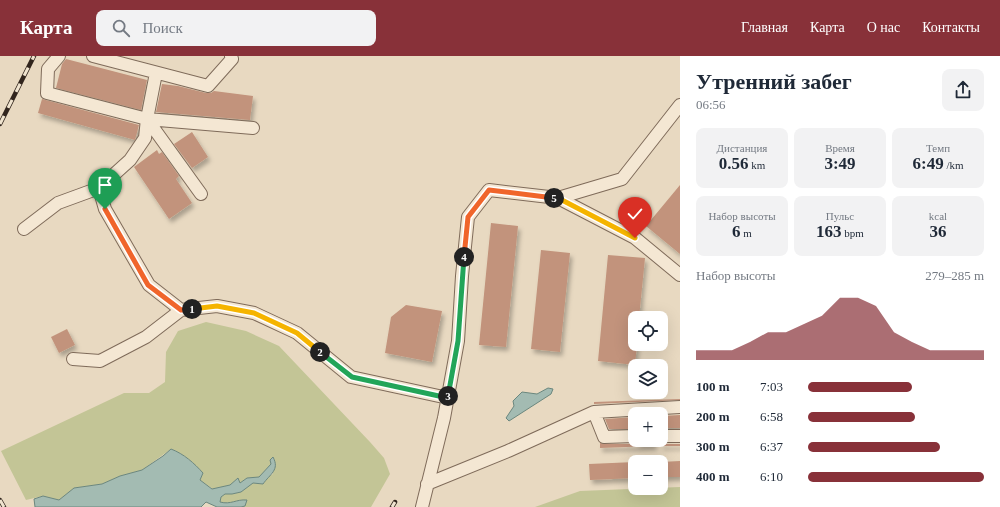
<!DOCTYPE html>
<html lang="ru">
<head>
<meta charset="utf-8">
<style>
  body { margin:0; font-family:Georgia,serif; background:#f2f2f3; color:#1f2937; height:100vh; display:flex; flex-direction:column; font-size:15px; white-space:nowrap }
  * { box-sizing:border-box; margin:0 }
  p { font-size:13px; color:#747a83 }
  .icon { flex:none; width:22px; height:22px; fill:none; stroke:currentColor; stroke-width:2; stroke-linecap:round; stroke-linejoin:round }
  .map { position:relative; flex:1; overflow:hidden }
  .drawer { display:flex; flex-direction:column; background:#fff; width:320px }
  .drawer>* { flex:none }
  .tools { position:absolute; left:628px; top:255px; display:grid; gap:8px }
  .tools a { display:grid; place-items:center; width:40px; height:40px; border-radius:8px; background:#fff; box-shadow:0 4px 16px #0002; font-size:20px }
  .pin { position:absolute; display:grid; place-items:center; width:34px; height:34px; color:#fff; margin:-41px -17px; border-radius:50% 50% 50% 0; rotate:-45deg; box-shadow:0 0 4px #0007 }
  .pin .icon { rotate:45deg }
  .km { position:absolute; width:20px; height:20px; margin:-10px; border-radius:50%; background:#222; color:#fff; font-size:11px; line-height:20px; text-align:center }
  .round { display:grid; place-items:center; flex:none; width:42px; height:42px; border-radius:8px; background:#f2f2f3 }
  .head { display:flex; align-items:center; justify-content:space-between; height:68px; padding:0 16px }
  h1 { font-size:22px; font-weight:800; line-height:30px }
  .figures { display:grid; grid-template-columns:repeat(3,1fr); gap:6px; height:68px; padding:4px 16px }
  .figures div { display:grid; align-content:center; border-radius:8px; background:#f2f2f3; text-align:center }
  .figures b { font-size:17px; font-weight:800 }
  .figures small { font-size:11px; font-weight:400 }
  .figures p { font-size:11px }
  .chart { height:112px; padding:8px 16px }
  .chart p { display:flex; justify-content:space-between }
  .chart svg { width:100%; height:72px; margin-top:4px; fill:#883139; opacity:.7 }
  ul { padding:0 16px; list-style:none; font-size:13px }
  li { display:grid; grid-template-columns:64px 48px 1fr; align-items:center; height:30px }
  li i { height:10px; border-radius:5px; background:#883139 }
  header { display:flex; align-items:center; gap:24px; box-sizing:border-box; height:56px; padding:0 20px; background:#883139; color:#fff }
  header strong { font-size:19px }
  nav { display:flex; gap:22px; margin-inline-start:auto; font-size:14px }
  .search { width:280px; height:36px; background:#f2f2f3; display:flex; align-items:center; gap:10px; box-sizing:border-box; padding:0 14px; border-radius:8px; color:#747a83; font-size:15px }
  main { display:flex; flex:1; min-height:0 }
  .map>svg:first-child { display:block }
  .green { fill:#c3c596 }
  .water { fill:#a3bbb2; stroke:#6b877e }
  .building { fill:#c2937b; filter:url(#shadow) }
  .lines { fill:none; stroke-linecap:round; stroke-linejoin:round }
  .minor-casing { stroke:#7f6b5a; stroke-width:14 }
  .minor { stroke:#f4e7d3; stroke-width:12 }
  .rail-casing { stroke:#31251d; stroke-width:4.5 }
  .rail { stroke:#f0e4cf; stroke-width:3; stroke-dasharray:9; stroke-linecap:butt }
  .split-1-casing { stroke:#fff; stroke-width:8 }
  .split-2-casing { stroke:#fff; stroke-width:8 }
  .split-3-casing { stroke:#fff; stroke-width:8 }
  .split-4-casing { stroke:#fff; stroke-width:8 }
  .split-5-casing { stroke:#fff; stroke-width:8 }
  .split-6-casing { stroke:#fff; stroke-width:8 }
  .split-1 { stroke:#f0652b; stroke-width:5 }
  .split-2 { stroke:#f5b400; stroke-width:5 }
  .split-3 { stroke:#22a559; stroke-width:5 }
  .split-4 { stroke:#22a559; stroke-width:5 }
  .split-5 { stroke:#f0652b; stroke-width:5 }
  .split-6 { stroke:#f5b400; stroke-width:5 }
</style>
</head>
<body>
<header>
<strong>Карта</strong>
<div class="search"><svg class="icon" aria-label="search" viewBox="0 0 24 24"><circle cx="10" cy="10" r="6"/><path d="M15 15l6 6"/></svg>Поиск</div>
<nav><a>Главная</a><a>Карта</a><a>О нас</a><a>Контакты</a></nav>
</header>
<main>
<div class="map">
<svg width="680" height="451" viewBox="0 0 680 451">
  <defs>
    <filter id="shadow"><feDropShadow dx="2.5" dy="4" stdDeviation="2" flood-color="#0004"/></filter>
  </defs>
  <rect width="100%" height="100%" fill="#e8d9c1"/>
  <path class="green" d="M206 266 246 275 279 290 370 386 384 402 390 418 371 451H241L245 450 242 444 227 448 219 446 221 441 225 438H232L241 436 253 427 263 428 268 420 273 418 271 408 259 421 247 422 240 427 238 422 230 429 213 433 200 424 203 417C194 407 184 398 171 393L142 414 120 420 102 428 74 432 59 444 43 440 26 444 1 395 124 337H149L165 326 166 296 178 275Z
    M680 431V451H535L580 435Z"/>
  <path class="water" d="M548 332 553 333 551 338 509 365 506 362 514 350 513 345 522 336 537 338Z
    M171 393C184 398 194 407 203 417L200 424 212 433 230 429 238 422 240 427 247 422 259 421 271 408 270 404 273 401C280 414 270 418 263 428L253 427 241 436 232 438H225L221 441 220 446C231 449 236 443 247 444L245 450 241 451H217L206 446 201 451H35L34 443 43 440 59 444 74 432 102 428 120 420 142 414 163 400Z"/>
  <path class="building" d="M66 3 147 24 141 54 56 32 62 8Z
    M162 28 178 30 206 37H211L214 35 253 40 250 64 156 56Z
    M42 43 139 69 135 84 38 57Z
    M192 76 208 101 192 112 174 88Z
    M157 94 159 98 162 96 179 120 176 123 192 147 169 163 134 111Z
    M680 129V198L646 170Z
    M491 167 518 170 506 291 479 289Z
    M541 194 570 197 560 296 531 293Z
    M608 199 645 202 639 262H635V288H637L635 309 598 305Z
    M406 249 442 255 432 306 385 297 391 261Z
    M67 273 75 289 59 297 51 281Z
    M680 343V344L594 348V346Z
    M680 359V372H661V360Z
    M635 361V373H609L605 363Z
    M641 384H654V390L600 392V387L604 388H635Z
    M661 388H680V390H661Z
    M680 405V421H661V406Z
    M635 406V422L590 424 589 408Z"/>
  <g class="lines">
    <defs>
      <path id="minor" d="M59 0 48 13 47 37 147 63 253 72
        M93 0 208 30 232 3 231 0
        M147 63 201 138
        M99 132 105 153 149 229 181 254 217 250 254 257 297 277 351 321 448 342
        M558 142 635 182 680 219
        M24 173 58 147 99 132 130 104 145 82 147 63 156 17
        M73 303 100 305 146 281 181 254
        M594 356 604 381 635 380
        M661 380H680
        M427 428 508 395 594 356 680 351
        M422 451 444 362 458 285 462 220 468 161 489 134 558 142 622 123 680 49"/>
    </defs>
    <use href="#minor" class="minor-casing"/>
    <use href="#minor" class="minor"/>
    <defs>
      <path id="rail" d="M0 68 34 0
        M0 444 4 451
        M392 451 395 446"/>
    </defs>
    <use href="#rail" class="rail-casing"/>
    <use href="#rail" class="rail"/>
  </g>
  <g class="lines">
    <defs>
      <path id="split-1" d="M105 153 148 229 181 254 192 253"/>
      <path id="split-2" d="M192 253 217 250 254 257 297 277 320 296"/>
      <path id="split-3" d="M320 296 352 321 448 342V340"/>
      <path id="split-4" d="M448 340 458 285 464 201"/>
      <path id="split-5" d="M464 201 468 161 489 134 554 142"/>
      <path id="split-6" d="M554 142H558L635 182"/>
    </defs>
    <use href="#split-1" class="split-1-casing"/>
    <use href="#split-2" class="split-2-casing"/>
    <use href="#split-3" class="split-3-casing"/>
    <use href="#split-4" class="split-4-casing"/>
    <use href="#split-5" class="split-5-casing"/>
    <use href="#split-6" class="split-6-casing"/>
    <use href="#split-1" class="split-1"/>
    <use href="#split-2" class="split-2"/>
    <use href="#split-3" class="split-3"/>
    <use href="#split-4" class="split-4"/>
    <use href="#split-5" class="split-5"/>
    <use href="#split-6" class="split-6"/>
  </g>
</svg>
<div class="tools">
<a><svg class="icon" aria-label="locate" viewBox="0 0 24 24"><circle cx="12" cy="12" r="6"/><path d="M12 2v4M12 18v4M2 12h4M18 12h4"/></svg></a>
<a><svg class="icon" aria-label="layers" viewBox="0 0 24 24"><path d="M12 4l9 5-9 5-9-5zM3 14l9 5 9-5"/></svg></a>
<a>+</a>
<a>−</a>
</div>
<div class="pin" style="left:105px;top:153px;background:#1e9e55"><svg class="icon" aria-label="arrive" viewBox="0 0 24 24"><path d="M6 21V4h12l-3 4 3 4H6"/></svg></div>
<div class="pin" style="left:635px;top:182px;background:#d93025"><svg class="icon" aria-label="check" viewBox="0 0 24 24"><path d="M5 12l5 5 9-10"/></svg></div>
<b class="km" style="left:192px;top:253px">1</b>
<b class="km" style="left:320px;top:296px">2</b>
<b class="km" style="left:448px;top:340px">3</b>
<b class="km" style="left:464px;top:201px">4</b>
<b class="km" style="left:554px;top:142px">5</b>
</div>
<section class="drawer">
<div class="head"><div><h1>Утренний забег</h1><p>06:56</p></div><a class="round"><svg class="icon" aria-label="share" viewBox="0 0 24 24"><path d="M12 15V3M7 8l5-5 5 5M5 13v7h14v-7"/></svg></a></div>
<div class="figures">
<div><p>Дистанция</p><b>0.56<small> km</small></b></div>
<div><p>Время</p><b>3:49</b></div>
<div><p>Темп</p><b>6:49<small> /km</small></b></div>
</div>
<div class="figures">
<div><p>Набор высоты</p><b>6<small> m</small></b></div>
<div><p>Пульс</p><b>163<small> bpm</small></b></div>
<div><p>kcal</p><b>36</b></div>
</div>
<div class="chart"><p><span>Набор высоты</span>279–285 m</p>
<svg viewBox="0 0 160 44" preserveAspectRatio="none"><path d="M0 44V38L10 38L20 38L30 33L40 27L50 27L60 22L70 17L80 6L90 6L100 11L110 27L120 33L130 38L140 38L150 38L160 38V44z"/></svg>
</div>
<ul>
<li><b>100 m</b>7:03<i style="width:59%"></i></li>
<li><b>200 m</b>6:58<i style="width:61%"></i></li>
<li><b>300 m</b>6:37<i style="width:75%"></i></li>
<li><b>400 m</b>6:10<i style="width:100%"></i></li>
</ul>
</section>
</main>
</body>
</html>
